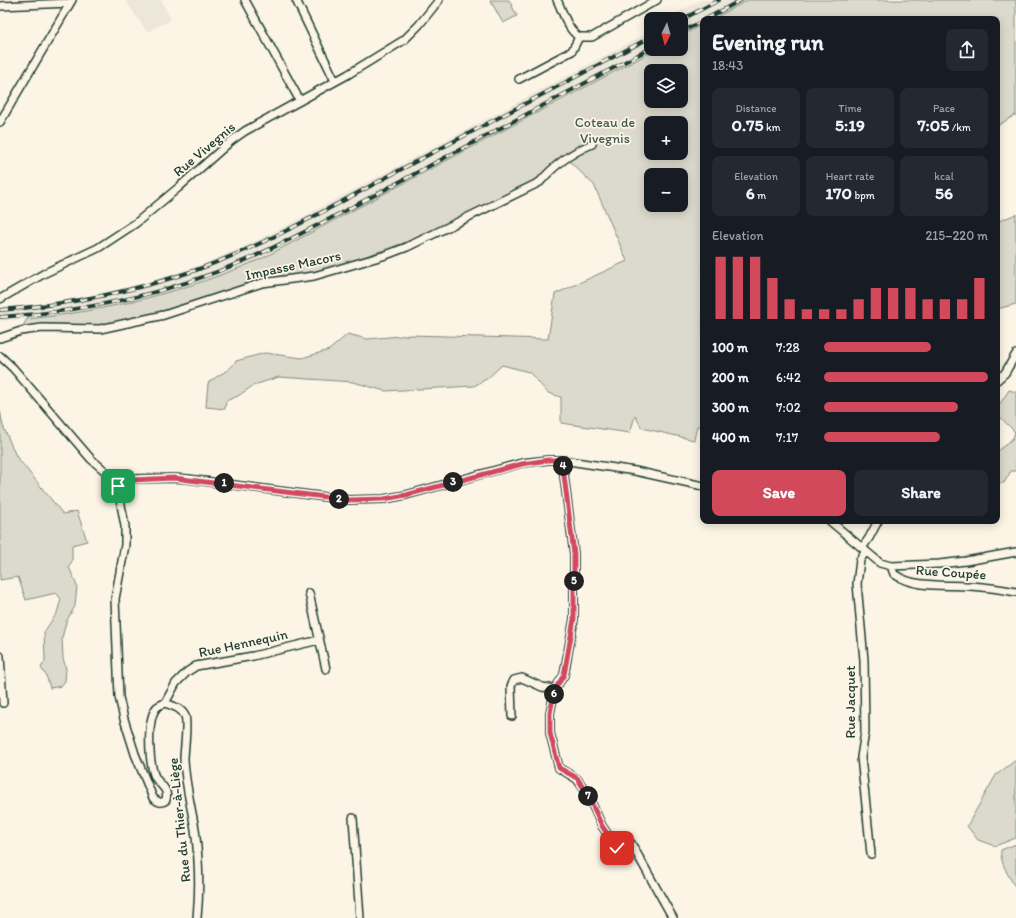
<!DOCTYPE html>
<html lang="en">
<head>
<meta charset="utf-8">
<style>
  body { margin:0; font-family:Itim,sans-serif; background:#242831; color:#f1f3f6; height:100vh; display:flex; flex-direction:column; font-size:15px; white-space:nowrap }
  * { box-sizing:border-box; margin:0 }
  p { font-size:13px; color:#9ea1a6 }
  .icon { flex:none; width:22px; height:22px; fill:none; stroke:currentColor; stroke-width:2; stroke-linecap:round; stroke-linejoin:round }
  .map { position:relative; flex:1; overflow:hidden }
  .panel { position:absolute; left:700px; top:16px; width:300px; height:508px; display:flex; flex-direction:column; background:#171b24; border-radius:8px; box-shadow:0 2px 10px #0003 }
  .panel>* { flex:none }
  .needle { width:26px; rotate:185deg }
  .fabs { position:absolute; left:644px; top:12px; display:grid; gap:8px }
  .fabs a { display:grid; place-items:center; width:44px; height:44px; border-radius:8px; background:#171b24; box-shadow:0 2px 10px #0003; font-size:20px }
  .pin { position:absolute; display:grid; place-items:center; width:34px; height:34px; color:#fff; margin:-17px; border-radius:8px; box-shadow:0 2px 6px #0006 }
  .km { position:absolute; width:20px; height:20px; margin:-10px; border-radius:50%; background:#222; color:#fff; font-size:11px; line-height:20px; text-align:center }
  .round { display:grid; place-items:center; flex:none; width:42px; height:42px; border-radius:8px; background:#242831 }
  .head { display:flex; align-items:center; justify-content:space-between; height:68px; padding:0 12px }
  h1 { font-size:22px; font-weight:700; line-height:30px }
  .metrics { display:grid; grid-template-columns:repeat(3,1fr); gap:6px; height:68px; padding:4px 12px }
  .metrics div { display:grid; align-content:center; border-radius:8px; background:#242831; text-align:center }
  .metrics b { font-size:17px; font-weight:700 }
  .metrics small { font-size:11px; font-weight:400 }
  .metrics p { font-size:11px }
  .chart { height:112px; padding:8px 12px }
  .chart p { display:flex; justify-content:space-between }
  .chart svg { width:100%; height:72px; margin-top:4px; stroke:#d1495b; stroke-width:6 }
  .cta { display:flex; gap:8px; margin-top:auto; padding:8px 12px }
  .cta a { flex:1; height:46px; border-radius:8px; background:#d1495b; color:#fff; font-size:16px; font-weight:700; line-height:46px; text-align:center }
  .cta a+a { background:#242831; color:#f1f3f6 }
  ul { padding:0 12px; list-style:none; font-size:13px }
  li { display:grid; grid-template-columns:64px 48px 1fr; align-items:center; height:30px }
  li i { height:10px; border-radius:5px; background:#d1495b }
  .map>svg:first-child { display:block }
  .built { fill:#ece7d8 }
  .green { fill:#dcdacc; stroke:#7e8c80; fill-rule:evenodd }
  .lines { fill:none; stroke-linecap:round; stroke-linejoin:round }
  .street-casing { stroke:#1f3d34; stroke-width:10 }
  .street { stroke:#fcf5e5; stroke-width:7 }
  .rail-casing { stroke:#1f3d34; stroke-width:4 }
  .rail { stroke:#fcf5e5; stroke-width:2.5; stroke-dasharray:8; stroke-linecap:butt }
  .route-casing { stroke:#fff; stroke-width:8 }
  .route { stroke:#d1495b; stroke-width:5 }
  .labels { text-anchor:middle; stroke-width:3.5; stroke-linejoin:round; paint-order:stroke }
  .park-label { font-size:14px; fill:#455c52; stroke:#fcf5e5 }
  .street-label { font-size:14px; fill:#1f3d34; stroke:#fcf5e5 }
</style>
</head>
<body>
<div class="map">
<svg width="1016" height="918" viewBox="0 0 1016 918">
  <rect width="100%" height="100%" fill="#fcf5e5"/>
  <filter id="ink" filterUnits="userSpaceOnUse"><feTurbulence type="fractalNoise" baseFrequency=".025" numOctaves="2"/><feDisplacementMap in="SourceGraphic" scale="8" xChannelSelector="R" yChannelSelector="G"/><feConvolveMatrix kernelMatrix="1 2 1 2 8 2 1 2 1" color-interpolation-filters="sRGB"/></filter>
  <g filter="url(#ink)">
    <path class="built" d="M125 0H161L171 20 147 32Z
      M701 0H748L713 19H703V24L681 36V19H673L677 13Z
      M651 31V49H657L292 244 248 265 202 282 155 297 107 308 59 316 0 321V307L15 306 56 302 104 293 149 282 196 267 239 249 284 227Z"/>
    <path class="green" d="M490 0H509L517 16 503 23Z
      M748 0H1016V116L1015 115 997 126V19H713Z
      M703 24V427L697 426 694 440 642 428 635 416 630 433 561 423V397L548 393 529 372 502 365 488 378 474 386 385 391 353 382 279 377 254 385 238 396 226 401 225 409 206 407 208 383C217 375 230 371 236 361L265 353 302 358 329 350 348 334 367 339 411 335 548 339 555 294 627 261 594 185 566 158 540 182 401 244 322 271 199 300 155 313 100 325 41 324 23 326 27 319C109 311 187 291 263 258L657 49H681V36ZM651 71H681V101H651ZM651 123H681V153H651ZM651 175H681V205H651Z
      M1016 214V304L997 309V222Z
      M1009 390 1016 392V471H1011L1004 483H997V452L1013 438 1015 432 997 414V408Z
      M0 410 3 426 16 456 63 514 77 511 87 541 72 545V561L69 567 77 586 75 606 66 622 62 638 63 658 66 669 65 681 61 686 50 688 46 675 41 668 45 661 44 632 57 613 61 599 56 593 26 600 18 577 0 580Z
      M1016 760V838L995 846 978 840 967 826 996 775Z
      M1016 844V888C1010 879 999 861 1001 850Z"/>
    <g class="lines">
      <defs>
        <path id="street" d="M245 0 300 101
          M296 0 335 81
          M557 0C563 12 567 29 579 37
          M0 6 70 3
          M579 37H592L657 0
          M519 79 572 51 579 37
          M0 122 72 0
          M0 299 45 273 98 248 136 223 178 188 231 141 245 131 347 75 404 40 419 25 439 0
          M0 338 21 331 42 328 100 329 164 315 262 283 314 276 386 255 407 247 540 182C555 164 571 153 592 144
          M0 356 13 368 91 459 112 477 132 479 174 478 188 479 349 500 384 499 406 495 522 463 548 460H562L635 471 703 486
          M997 380 1005 373 1016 354
          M562 460 574 554V619L564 675 555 689 550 713V733L559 768 577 779 587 793 602 826 617 848 631 843 673 918
          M116 478 125 526V545L115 599 119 697 124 719 135 754 153 798C158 802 161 804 166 800 169 788 160 786 155 777 149 763 146 719 157 707 159 705 163 704 165 703 173 706 181 708 185 716 188 723 184 750 184 759 185 783 191 806 195 829 199 859 200 888 197 918
          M830 521 880 563 891 566 939 564 966 561 1016 552
          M862 548 869 538 878 521
          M866 551 860 560 857 584 864 660 865 732 861 757 871 854
          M891 566 894 574C915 589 945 584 970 586 985 587 1001 589 1016 592
          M309 593 326 669
          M0 656 3 703
          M165 703 176 683 187 672 196 666 253 656 319 640
          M512 716 511 686 514 680 522 678 542 687 555 689
          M353 818 360 918"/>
      </defs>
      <use href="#street" class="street-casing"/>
      <use href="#street" class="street"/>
      <defs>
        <path id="rail" d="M706 19 741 0
          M681 20 719 0
          M681 32 703 21
          M0 310C67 305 132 292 196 270 271 243 340 202 411 164 491 122 571 79 651 37
          M0 317C85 312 168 294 246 260 279 246 310 229 341 213L651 48"/>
      </defs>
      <use href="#rail" class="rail-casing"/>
      <use href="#rail" class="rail"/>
    </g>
  </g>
  <g class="lines" filter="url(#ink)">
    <defs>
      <path id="route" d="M118 486 116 478 132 480 174 478 349 500 384 499 406 495 522 464 548 460H562L574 554V619L564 675 555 689 550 713V733L559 768 577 778 587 793 602 826 617 848"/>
    </defs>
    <use href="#route" class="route-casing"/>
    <use href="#route" class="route"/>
  </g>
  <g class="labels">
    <g class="park-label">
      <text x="605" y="127">Coteau de<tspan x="605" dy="16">Vivegnis</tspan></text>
    </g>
    <g class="street-label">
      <text transform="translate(204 149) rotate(-40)" y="5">Rue Vivegnis</text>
      <text transform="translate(293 265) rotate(-12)" y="5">Impasse Macors</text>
      <text transform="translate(951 572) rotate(4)" y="5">Rue Coupée</text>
      <text transform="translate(243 643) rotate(-12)" y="5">Rue Hennequin</text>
      <text transform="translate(850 702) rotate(-90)" y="5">Rue Jacquet</text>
      <text transform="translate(179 820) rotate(-96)" y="5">Rue du Thier-à-Liège</text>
    </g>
  </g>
</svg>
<div class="fabs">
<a><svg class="needle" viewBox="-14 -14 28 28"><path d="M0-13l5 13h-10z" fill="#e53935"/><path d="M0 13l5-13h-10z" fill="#9ea1a6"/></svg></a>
<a><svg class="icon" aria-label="layers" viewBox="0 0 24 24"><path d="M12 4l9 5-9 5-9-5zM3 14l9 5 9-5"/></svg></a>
<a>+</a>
<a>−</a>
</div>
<div class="pin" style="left:118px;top:486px;background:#1e9e55"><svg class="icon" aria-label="arrive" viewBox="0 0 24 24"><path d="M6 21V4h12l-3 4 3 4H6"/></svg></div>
<div class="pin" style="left:617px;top:848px;background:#d93025"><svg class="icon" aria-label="check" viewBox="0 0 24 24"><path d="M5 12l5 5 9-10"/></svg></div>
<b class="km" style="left:224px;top:483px">1</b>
<b class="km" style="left:339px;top:499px">2</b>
<b class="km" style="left:453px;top:482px">3</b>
<b class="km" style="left:563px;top:466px">4</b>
<b class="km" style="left:574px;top:581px">5</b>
<b class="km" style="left:554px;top:694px">6</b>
<b class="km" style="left:588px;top:796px">7</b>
<section class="panel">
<div class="head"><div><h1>Evening run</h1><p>18:43</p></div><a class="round"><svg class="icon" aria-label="share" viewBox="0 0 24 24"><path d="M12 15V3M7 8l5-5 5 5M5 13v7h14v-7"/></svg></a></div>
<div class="metrics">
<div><p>Distance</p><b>0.75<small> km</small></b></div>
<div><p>Time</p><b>5:19</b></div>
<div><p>Pace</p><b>7:05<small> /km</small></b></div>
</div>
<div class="metrics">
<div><p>Elevation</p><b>6<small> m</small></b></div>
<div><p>Heart rate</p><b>170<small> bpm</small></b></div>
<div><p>kcal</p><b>56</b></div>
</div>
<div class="chart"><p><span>Elevation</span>215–220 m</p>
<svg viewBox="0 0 160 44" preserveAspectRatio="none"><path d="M5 44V6M15 44V6M25 44V6M35 44V19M45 44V32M55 44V38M65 44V38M75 44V38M85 44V32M95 44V25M105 44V25M115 44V25M125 44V32M135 44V32M145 44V32M155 44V19"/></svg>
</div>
<ul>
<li><b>100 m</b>7:28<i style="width:65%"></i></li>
<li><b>200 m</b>6:42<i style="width:100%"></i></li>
<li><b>300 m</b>7:02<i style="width:82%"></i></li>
<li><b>400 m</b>7:17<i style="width:71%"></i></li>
</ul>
<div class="cta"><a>Save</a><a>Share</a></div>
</section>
</div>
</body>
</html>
